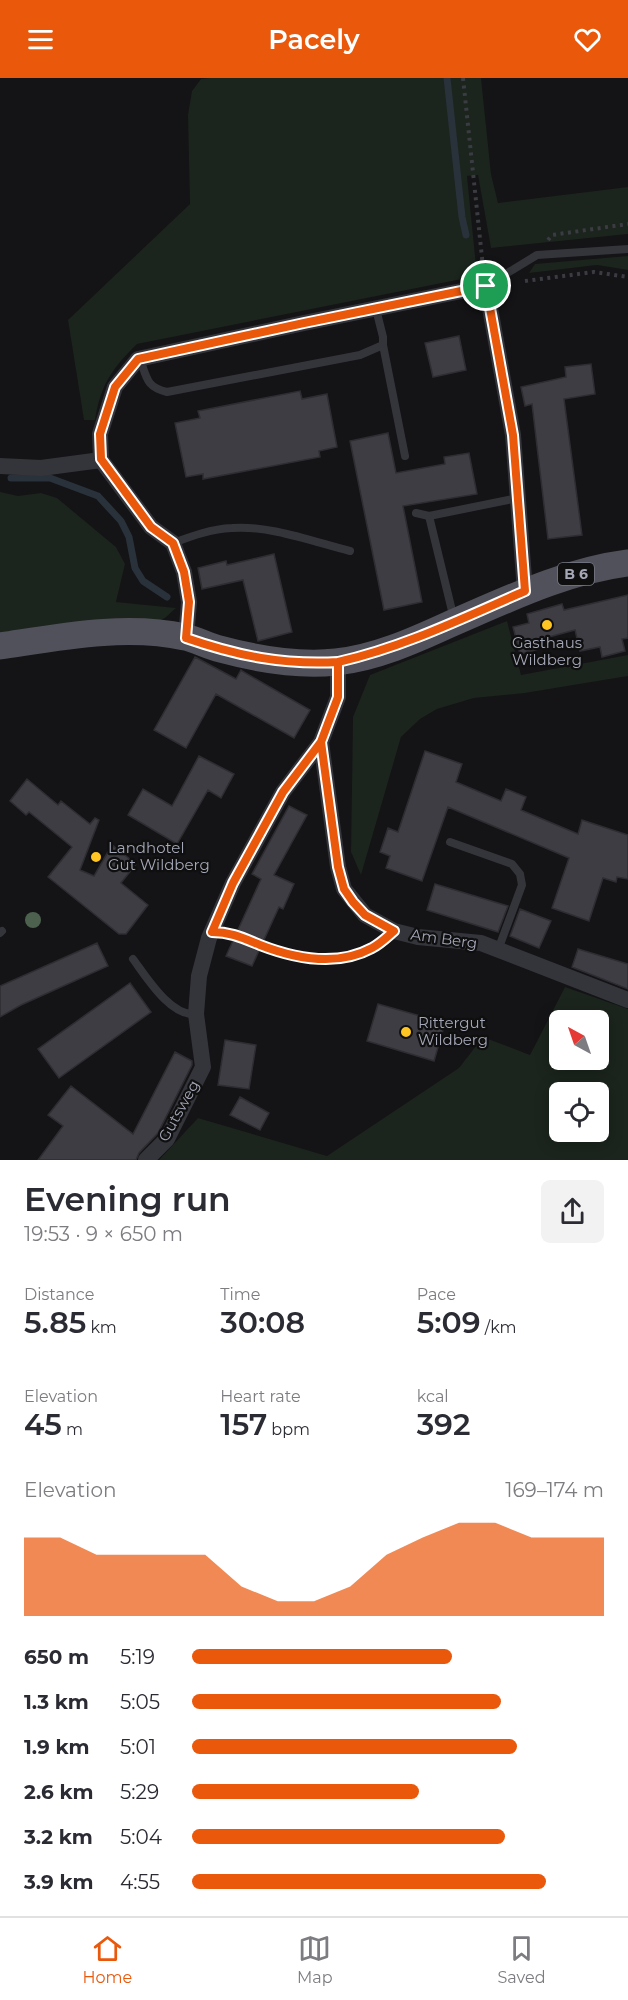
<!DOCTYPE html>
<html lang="en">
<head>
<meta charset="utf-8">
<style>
  body { margin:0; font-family:Montserrat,sans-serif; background:#f2f2f3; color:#2b2b33; height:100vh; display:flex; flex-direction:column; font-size:22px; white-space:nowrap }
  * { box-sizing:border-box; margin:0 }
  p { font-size:20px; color:#7c7c81 }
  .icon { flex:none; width:33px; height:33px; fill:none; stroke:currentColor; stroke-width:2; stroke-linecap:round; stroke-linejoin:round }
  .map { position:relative; height:1082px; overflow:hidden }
  .sheet { display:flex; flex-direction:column; background:#fff; flex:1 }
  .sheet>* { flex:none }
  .needle { width:39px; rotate:320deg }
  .buttons { position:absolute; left:549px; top:932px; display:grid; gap:12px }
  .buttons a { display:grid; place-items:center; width:60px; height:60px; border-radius:9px; background:#fff; box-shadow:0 3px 15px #0003; font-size:30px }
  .pin { position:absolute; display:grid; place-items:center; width:51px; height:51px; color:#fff; margin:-26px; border:3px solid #fff; border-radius:50%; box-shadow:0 2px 6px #0007 }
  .round { display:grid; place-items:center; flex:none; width:63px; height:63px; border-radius:9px; background:#f2f2f3 }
  .overview { display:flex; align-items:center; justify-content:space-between; height:102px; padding:0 24px }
  h1 { font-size:33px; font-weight:600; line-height:45px }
  .figures { display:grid; grid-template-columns:repeat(3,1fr); gap:9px; height:102px; padding:6px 24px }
  .figures div { display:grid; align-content:center }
  .figures b { font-size:30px; font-weight:600 }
  .figures small { font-size:16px; font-weight:400 }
  .figures p { font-size:16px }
  .chart { height:168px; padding:12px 24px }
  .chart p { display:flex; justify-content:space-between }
  .chart svg { width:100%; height:108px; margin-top:6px; fill:#ea580c; opacity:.7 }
  ul { padding:0 24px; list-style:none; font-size:20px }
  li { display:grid; grid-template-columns:96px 72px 1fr; align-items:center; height:45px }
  li i { height:15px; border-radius:8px; background:#ea580c }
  header { display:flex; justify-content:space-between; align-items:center; height:78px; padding:0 24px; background:#ea580c; color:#fff; font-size:27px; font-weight:600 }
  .menu { display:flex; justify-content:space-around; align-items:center; height:84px; border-top:2px solid #e1e1e2; background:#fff; font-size:16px; color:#7c7c81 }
  .menu a { display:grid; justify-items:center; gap:3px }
  .menu .selected { color:#ea580c }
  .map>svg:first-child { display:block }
  .green { fill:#1b241d; fill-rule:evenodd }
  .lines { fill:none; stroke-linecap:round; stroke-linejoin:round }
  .stream { stroke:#29313a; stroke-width:7 }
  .building { fill:#3e3d43; stroke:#2e2d32; stroke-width:1.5 }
  .path { stroke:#3a3c42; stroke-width:4; stroke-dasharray:3 4.5; stroke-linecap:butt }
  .service { stroke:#34353b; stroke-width:8 }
  .minor { stroke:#34353b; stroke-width:16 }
  .primary { stroke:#50515a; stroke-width:27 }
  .tree { fill:#4c624f }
  .route-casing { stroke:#fff; stroke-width:12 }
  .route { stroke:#ea580c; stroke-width:8 }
  .poi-dot { fill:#fec523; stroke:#0f0f10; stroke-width:2 }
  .labels { text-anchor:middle; stroke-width:4.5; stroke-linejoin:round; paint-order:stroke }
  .shield { fill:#0f0f10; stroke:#777a85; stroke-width:1.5 }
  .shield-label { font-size:14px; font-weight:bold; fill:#a4a8b7 }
  .poi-label { font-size:15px; fill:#a4a8b7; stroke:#0f0f10; text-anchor:start }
  .street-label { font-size:15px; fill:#a4a8b7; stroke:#0f0f10 }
</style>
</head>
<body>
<header><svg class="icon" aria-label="menu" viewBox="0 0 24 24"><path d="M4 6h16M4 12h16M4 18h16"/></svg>Pacely<svg class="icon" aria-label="heart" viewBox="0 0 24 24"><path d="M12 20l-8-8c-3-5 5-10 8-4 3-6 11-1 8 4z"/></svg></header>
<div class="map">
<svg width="628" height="1082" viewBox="0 0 628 1082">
  <rect width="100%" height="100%" fill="#141315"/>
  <path class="green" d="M210 0H481L491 96 498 125 628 109V156L491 170 478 97 467 98 477 198 137 266C112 291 101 306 95 342H84L68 242 190 126 188 37 192 13 201 1Z
    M628 178V192L597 187 529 195 535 186Z
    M0 414 18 418 41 415 57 420 116 469 125 486 116 524 176 530 165 540 156 544 129 540 109 541 0 555Z
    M507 543 521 597 628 577V598L525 615 474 620 437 631 420 641 401 659 361 797 351 774 353 639 370 597Z
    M565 909 628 931V1082H159L198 1040 327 1078 459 990 483 959 530 977ZM560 942H598V981H560ZM560 1014H598V1053H560Z"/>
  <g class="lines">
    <path class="stream" d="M447 0 462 139 466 157
      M11 400H50L98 418 121 443 129 459 135 490 143 503 167 519"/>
  </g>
  <path class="building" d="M459 258 466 292 433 299 425 265Z
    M591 286 595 316 564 321 582 457 548 461 532 326 525 328 521 309 566 299 565 289Z
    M300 313 302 321 327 316 337 369 319 373 320 379 251 392 203 401V396L186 399 175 345 200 340 198 333Z
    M388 355 396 395 445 386 444 379 469 375 477 416 403 428 422 524 384 532 350 363Z
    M274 476 292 554 258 563 243 502 202 511 198 490 226 483 227 487Z
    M628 517V560L622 561 625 573 602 579 600 569 580 573 575 552 534 563 536 572 520 576 513 549 529 545 527 536 562 526 564 532Z
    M195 579 236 601 241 592 242 593 310 632 294 660 216 616 186 670 154 652Z
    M425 673 462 686 456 704 501 723 506 711 526 719 521 732 578 756 582 742 628 757V801L617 799 616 804 603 800 589 843 552 830 569 780 448 729 422 803 386 790 390 778 380 774 388 750 398 754Z
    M199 678 234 696 221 720 208 712 177 766 128 737 143 711 172 728Z
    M27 701 58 727 61 723 90 746 95 740 99 742 80 792 94 798 112 767 136 786 121 805 148 827 126 856H119L48 799 72 769 29 734 26 737 10 723Z
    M289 728 307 737 274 797 294 806 283 831 279 829 252 888 226 878 261 801 252 796Z
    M435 806 508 828 498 854 427 832Z
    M520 831 551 843 539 870 510 858Z
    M97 865 108 888 21 927 0 939V908Z
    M578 871 628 886V911L572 889Z
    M130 905 151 934 59 1000 38 971Z
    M378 926 445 945 434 983 367 963Z
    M225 962 256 967 249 1011 218 1007Z
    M175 974 192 983V987L158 1055 139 1075 136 1082H38L63 1048 48 1037 71 1008 133 1056Z
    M240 1019 269 1035 260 1052 230 1037Z"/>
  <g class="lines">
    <path class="path" d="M463 0 483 189
      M548 162 552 157 628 146
      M525 203 594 194 628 199
      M230 855C241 858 251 863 261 867 299 881 346 892 380 865"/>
    <path class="service" d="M486 208 537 177 628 171
      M383 267 405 378
      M140 281C147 300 146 309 167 314L360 277 383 267V259L376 231
      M416 435 429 438 454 541
      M429 438 518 420
      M173 465C192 458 211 451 232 450 269 447 314 464 350 473
      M450 764 512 786 520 796 522 807 498 872
      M0 855 2 853
      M133 881C147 900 171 939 196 936"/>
    <path class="minor" d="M101 382 100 356 115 309 138 281 304 245 486 208 513 357 525 513
      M101 382 151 449 173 465 184 494 189 524 186 560
      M0 388 41 390 101 382
      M321 664 338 789 344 811 365 837 394 853 418 859 481 865 628 922
      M146 1082 167 1061 203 989 196 936 199 898 209 860 233 805 283 714 321 664 338 619V584"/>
    <path class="primary" d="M0 568C60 559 125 546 185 559 197 562 208 568 220 571 257 581 298 588 336 584 375 580 413 563 448 547 506 522 565 493 628 485"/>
  </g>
  <circle class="tree" cx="33" cy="842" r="8"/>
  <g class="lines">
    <defs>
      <path id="route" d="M486 208 513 357 525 513C463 540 404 569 338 584V619L321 664 283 714 233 805 212 854C231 854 243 860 260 867 296 881 337 889 372 870 380 866 387 859 394 853L365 837 353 824 344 811 338 789 321 664 338 619V584C283 587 238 578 186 560L189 524 184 494 173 465 151 449 101 381 100 356 115 309 138 281 304 245 486 208"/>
    </defs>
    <use href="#route" class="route-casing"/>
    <use href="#route" class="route"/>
  </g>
  <g class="poi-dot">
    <circle cx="547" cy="547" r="6"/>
    <circle cx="96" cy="779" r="6"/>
    <circle cx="406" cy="954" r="6"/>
  </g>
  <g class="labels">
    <rect class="shield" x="558" y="485" width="36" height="22" rx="4.5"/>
    <g class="shield-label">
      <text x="576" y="501">B 6</text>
    </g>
    <g class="poi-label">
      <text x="547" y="570" text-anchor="middle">Gasthaus<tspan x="547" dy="17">Wildberg</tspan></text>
      <text x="108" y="775">Landhotel<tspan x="108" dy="17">Gut Wildberg</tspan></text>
      <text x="418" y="950">Rittergut<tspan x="418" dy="17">Wildberg</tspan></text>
    </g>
    <g class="street-label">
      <text transform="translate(444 861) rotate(8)" y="5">Am Berg</text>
      <text transform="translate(179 1033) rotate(-61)" y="5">Gutsweg</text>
    </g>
  </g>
</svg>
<div class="buttons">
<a><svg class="needle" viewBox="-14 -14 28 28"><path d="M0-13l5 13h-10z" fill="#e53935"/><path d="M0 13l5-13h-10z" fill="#7c7c81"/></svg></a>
<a><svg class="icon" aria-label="locate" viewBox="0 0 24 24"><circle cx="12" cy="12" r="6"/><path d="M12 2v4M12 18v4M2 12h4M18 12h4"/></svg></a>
</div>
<div class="pin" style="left:486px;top:208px;background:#1e9e55"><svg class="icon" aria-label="arrive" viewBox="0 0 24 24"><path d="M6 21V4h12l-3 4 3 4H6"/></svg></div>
</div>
<section class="sheet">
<div class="overview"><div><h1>Evening run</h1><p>19:53 · 9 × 650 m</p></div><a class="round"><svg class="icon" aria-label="share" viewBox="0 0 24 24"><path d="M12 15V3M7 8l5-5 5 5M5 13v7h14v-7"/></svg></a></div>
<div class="figures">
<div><p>Distance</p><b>5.85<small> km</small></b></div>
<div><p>Time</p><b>30:08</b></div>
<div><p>Pace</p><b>5:09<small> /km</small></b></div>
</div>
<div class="figures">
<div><p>Elevation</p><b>45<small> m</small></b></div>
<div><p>Heart rate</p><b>157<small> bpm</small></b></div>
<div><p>kcal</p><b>392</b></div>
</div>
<div class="chart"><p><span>Elevation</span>169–174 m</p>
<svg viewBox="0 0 160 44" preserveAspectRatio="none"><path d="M0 44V12L10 12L20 19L30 19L40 19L50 19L60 32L70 38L80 38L90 32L100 19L110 12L120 6L130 6L140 12L150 12L160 12V44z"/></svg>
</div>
<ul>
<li><b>650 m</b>5:19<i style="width:63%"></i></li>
<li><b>1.3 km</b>5:05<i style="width:75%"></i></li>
<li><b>1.9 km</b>5:01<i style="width:79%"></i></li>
<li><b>2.6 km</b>5:29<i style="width:55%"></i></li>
<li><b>3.2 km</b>5:04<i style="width:76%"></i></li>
<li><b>3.9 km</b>4:55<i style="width:86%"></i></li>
</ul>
</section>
<nav class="menu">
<a class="selected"><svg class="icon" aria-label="home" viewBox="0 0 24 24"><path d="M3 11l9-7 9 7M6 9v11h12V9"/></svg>Home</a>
<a><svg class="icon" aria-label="map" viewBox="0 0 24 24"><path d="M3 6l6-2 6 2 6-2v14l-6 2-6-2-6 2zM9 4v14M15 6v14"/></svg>Map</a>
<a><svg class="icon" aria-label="saved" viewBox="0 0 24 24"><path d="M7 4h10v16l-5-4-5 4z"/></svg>Saved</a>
</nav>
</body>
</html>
